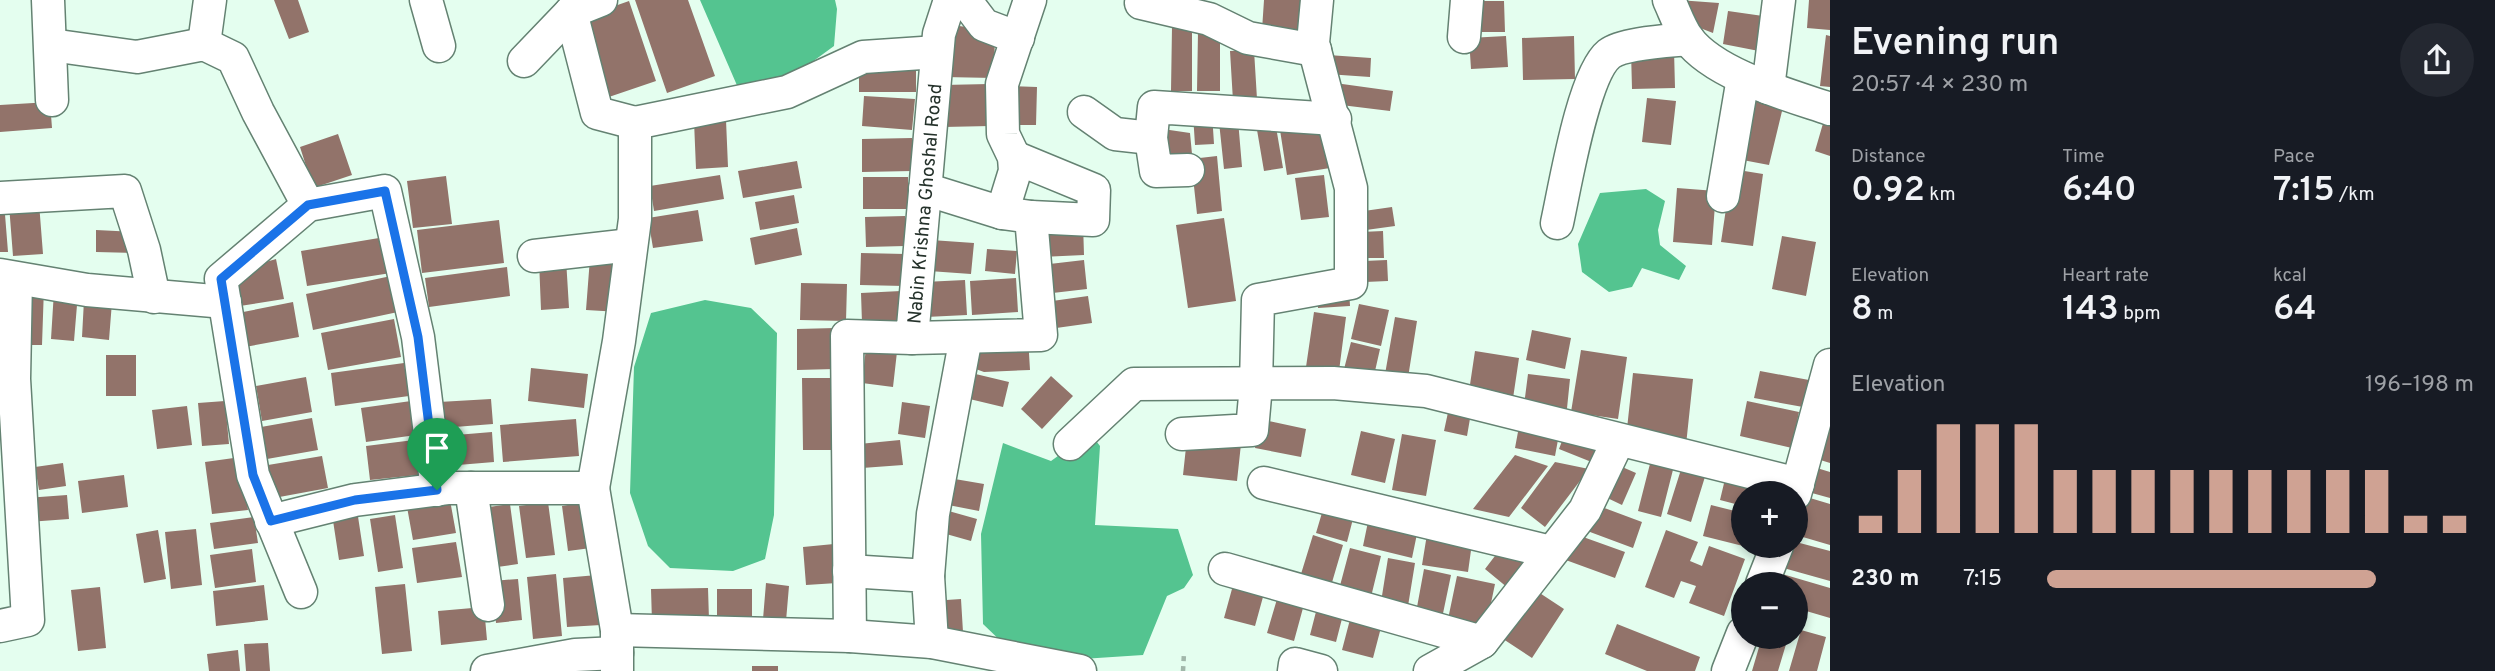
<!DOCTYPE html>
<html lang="en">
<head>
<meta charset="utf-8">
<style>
  body { margin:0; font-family:Overpass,sans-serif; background:#242831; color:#f1f3f6; height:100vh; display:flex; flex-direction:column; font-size:26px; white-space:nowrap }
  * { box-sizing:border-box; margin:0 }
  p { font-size:23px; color:#9ea1a6 }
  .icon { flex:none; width:38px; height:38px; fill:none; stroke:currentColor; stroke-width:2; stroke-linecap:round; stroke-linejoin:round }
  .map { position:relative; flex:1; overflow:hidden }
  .side { display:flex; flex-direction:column; background:#171b24; width:665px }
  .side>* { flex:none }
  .tools { position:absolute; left:1731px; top:481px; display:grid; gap:14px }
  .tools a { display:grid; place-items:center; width:77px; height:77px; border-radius:50%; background:#171b24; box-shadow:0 4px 10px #0003; font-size:35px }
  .pin { position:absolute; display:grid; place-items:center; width:60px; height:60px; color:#fff; margin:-72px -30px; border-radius:50% 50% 50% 0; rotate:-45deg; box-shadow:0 0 7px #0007 }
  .pin .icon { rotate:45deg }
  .round { display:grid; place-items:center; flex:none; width:74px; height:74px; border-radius:37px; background:#242831 }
  .head { display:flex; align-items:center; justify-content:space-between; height:119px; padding:0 21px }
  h1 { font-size:38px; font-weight:600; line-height:52px }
  .figures { display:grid; grid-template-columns:repeat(3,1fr); gap:10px; height:119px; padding:7px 21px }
  .figures div { display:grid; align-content:center }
  .figures b { font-size:35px; font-weight:600 }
  .figures small { font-size:19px; font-weight:400 }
  .figures p { font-size:19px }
  .chart { height:196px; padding:14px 21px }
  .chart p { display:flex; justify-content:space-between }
  .chart svg { width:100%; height:126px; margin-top:7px; stroke:#cfa293; stroke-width:6 }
  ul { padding:0 21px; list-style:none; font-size:23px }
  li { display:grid; grid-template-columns:112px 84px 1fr; align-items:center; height:52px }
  li i { height:18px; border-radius:9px; background:#cfa293 }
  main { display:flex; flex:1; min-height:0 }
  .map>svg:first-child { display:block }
  .water { fill:#54c490 }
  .building { fill:#92736a }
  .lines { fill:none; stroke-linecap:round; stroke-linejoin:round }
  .minor-casing { stroke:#648272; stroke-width:35 }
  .path { stroke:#a1b7aa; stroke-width:4.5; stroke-dasharray:5 5; stroke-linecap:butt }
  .minor { stroke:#fff; stroke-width:32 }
  .route-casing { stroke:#fff; stroke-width:14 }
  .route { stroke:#1a73e8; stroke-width:9 }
  .labels { text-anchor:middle; stroke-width:6; stroke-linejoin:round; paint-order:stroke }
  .street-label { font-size:19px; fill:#25322b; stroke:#fff }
</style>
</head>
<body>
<main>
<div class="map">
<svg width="1830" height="671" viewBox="0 0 1830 671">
  <rect width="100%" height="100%" fill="#e4feef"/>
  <path class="water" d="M700 0H835L837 9 834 46 786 81 739 90Z
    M1646 189 1665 201 1658 230 1660 245 1686 266 1679 280 1642 268 1632 287 1609 292 1582 272 1578 244 1600 193Z
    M705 300 751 308 777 333 774 515 765 559 733 571 670 568 648 546 630 493 634 367 651 313Z
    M1090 433 1100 446 1095 525 1178 529 1193 575 1184 588 1167 596 1143 655 1082 659 1007 647 983 624 981 534 1003 443 1051 461Z"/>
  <path class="building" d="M274 0H298L309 32 289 39Z
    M635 0H688L715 76 667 93Z
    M1264 0H1306L1304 33 1262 30Z
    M1678 0 1719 3 1713 33 1687 23Z
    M1809 0H1830V30L1807 28Z
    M629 1 656 81 603 99 575 20Z
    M1467 1H1504L1505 32H1467Z
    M1728 11 1770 17 1764 52 1723 44Z
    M952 25 995 31 994 78 944 77Z
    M1172 27H1192V91H1171Z
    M1198 32 1220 33V91H1197Z
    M1826 35 1830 36V87L1820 86Z
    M1506 36 1508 67 1471 69 1469 38Z
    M1574 36 1575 79 1523 80 1522 38Z
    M1254 50 1257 99 1233 101 1230 51Z
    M1674 50 1675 88 1632 89 1631 51Z
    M1328 55 1371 58 1370 77 1327 74Z
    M916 62V92H859V70Z
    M1335 83 1393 91 1390 111 1333 104Z
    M989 84 990 126 943 127V85Z
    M1010 86 1037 87 1036 125H1009Z
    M864 96 915 99 912 130 862 126Z
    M1745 96 1783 107 1769 165 1732 158Z
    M1647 98 1676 101 1671 145 1642 142Z
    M50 102 52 128 0 132V105Z
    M1212 113 1214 144 1195 145 1193 114Z
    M726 120 728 167 696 169 694 121Z
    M1238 120 1242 167 1224 169 1219 122Z
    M1824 120 1830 122V156L1815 151Z
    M1275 121 1283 168 1264 171 1256 124Z
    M1329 123 1336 167 1287 175 1280 130Z
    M1156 128 1190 133 1192 154 1158 157Z
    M338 134 352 175 313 188 300 147Z
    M912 138V171L862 172V139Z
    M1217 156 1222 211 1197 214 1191 159Z
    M797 161 802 188 743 198 738 171Z
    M1732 169 1763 174 1753 246 1721 242Z
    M720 175 724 199 654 211 650 186Z
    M1324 175 1329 217 1301 220 1295 178Z
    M446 176 452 224 413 228 407 181Z
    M863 177H908V209H863Z
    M1677 188 1716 191 1712 245 1673 242Z
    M794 195 799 223 760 230 755 202Z
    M4 202 8 252H0V203Z
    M39 203 43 254 13 256 9 205Z
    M1392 207 1395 226 1366 230 1364 211Z
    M698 210 703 241 653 248 648 218Z
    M905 216V246L866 247 865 217Z
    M1224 218 1236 301 1188 308 1176 225Z
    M499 220 504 263 422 273 417 230Z
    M1083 223 1084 255 1041 257 1040 224Z
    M797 228 802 255 755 265 750 238Z
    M96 230 136 232V253L96 252Z
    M1383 231 1384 258H1361V232Z
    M1782 236 1816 242 1806 296 1772 289Z
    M385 237 391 273 307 286 301 251Z
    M931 240 974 243 971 274 929 271Z
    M987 249 1017 251 1015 274 985 271Z
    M861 253 905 254 904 286 860 285Z
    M590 258 624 261 620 312 586 310Z
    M276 259 284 299 240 306 235 271Z
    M566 259 569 308 541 310 539 260Z
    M1084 260 1087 289 1044 294 1041 265Z
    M1387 260 1388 281 1365 282 1364 261Z
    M507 267 510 296 429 307 425 278Z
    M391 276 398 312 313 330 306 294Z
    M1016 278 1018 312 972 315 970 281Z
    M965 280 967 315 926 317 924 282Z
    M801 283 847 284 846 321 800 320Z
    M20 287H44L42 345H19Z
    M1349 289 1350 306 1318 308 1317 292Z
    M54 291 78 293 74 341 51 339Z
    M901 291 902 321 862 323 861 293Z
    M1088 296 1092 323 1049 329 1045 302Z
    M84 300 112 302 109 340 82 337Z
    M293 302 299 337 245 347 238 313Z
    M1359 304 1389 310 1381 346 1351 339Z
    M1314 312 1346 317 1339 371 1306 367Z
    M1395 317 1417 321 1407 384 1384 380Z
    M394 319 401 357 328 370 321 333Z
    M835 328V369L797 370V329Z
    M1532 330 1571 338 1565 369 1526 360Z
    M1028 337 1030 370 984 372 973 368 977 340Z
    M867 339 898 343 893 387 862 383Z
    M1351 342 1380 349 1373 380 1343 373Z
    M1581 350 1627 357 1618 419 1571 412Z
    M1475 351 1519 358 1512 405 1468 398Z
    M106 355H136V396H106Z
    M404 363 409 396 335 406 331 373Z
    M531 368 588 374 584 408 528 401Z
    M963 371 1009 382 1003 407 957 396Z
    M1760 371 1809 380 1803 407 1754 398Z
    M1633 373 1693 379 1686 445 1626 438Z
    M1528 374 1570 379 1566 418 1523 413Z
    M1051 376 1073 396 1042 429 1021 409Z
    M306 377 312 412 262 421 256 386Z
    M802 378H831V450H803Z
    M491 399 493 424 442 428 439 402Z
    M225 401 229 444 202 446 198 403Z
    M411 401 416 435 366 442 361 408Z
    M1747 401 1799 412 1792 448 1740 436Z
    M902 402 930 406 925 438 898 434Z
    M1830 402V463L1814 458Z
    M1450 403 1472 407 1467 436 1444 431Z
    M187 406 192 445 157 449 152 410Z
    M312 418 318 450 267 459 261 427Z
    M576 419 579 456 503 462 500 425Z
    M1259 419 1306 429 1301 457 1255 448Z
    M1520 421 1560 429 1555 456 1515 448Z
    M1567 428 1602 441 1594 463 1559 449Z
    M1361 431 1395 439 1385 483 1351 475Z
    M492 432 494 462 446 466 444 436Z
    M1402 434 1436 440 1426 496 1392 490Z
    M1187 438 1241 444 1237 481 1183 475Z
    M414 440 418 475 370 480 366 446Z
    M900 440 903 465 862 468 859 444Z
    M1653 452 1676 458 1661 517 1638 511Z
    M1515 455 1548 466 1509 517 1473 509Z
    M322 456 328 488 274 498 268 465Z
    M241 457 248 510 212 514 205 462Z
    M1684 460 1708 467 1691 522 1667 514Z
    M1555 462 1589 469 1545 527 1521 508Z
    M63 463 66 486 39 490 35 467Z
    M1613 463 1636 473 1622 505 1599 494Z
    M1807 465 1830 472V498L1801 490Z
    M124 475 128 507 82 513 78 481Z
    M1726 475 1772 486 1770 494H1743V506L1720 500Z
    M943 477 984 484 979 511 938 503Z
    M67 495 69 519 28 522 26 498Z
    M1800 495 1830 504V545L1796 535V511Z
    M450 500 456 533 413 540 407 507Z
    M548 502 555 555 526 558 519 506Z
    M585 502 591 548 568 551 562 506Z
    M1591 503 1642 522 1633 548 1582 529Z
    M510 504 518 564 490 568 482 508Z
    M1711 505 1743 513V546L1703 536Z
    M1324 506 1354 515 1347 542 1316 533Z
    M938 508 977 519 971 541 932 530Z
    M357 510 364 556 339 560 332 514Z
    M395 515 403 568 378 572 370 519Z
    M254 517 258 543 214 549 210 523Z
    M1369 517 1418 529 1412 558 1363 546Z
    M1428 528 1473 536 1468 572 1422 565Z
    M196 529 202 585 171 589 165 532Z
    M158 530 166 579 144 583 136 534Z
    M1666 530 1698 542 1690 561 1702 566 1709 546 1745 559 1724 616 1689 603 1696 586 1681 581 1674 598 1645 587Z
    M1572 533 1625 552 1615 578 1563 559Z
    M1313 535 1343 545 1328 596 1297 587Z
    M456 542 462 577 417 583 412 548Z
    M1796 542 1830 551V581L1780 567 1786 546H1796Z
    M834 544 837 583 806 585 803 547Z
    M1350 548 1381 556 1369 605 1337 597Z
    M252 549 256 582 215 588 210 555Z
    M1498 552 1530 563 1508 588 1485 569Z
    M1388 558 1415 563 1408 606 1381 602Z
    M1424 569 1451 575 1441 623 1415 618Z
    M1769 570 1830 588V618L1796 608V584H1765Z
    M556 574 562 636 533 639 527 577Z
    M597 575 601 625 567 627 563 578Z
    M1457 576 1495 584 1485 632 1447 624Z
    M1235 578 1266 586 1255 626 1224 618Z
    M518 579 522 620 496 623 492 581Z
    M766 583 789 586 786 621 763 619Z
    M405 584 412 651 382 654 375 587Z
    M1526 584 1564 609 1532 658 1494 633Z
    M264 585 268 620 216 626 213 591Z
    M100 587 106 648 78 651 71 590Z
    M708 588 709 620 652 622 651 589Z
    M717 589H752V617H717Z
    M1280 589 1306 597 1294 641 1267 633Z
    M961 599 963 632 934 634 932 601Z
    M1319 600 1345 607 1336 642 1310 635Z
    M484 607 487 640 441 645 438 611Z
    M1353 608 1384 616 1373 658 1342 650Z
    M1617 624 1700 657 1695 671H1647L1605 654Z
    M1801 630 1826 637 1817 671H1789Z
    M1762 637 1787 641 1778 671H1752Z
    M268 643 270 671H246L244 644Z
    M238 650 240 671H209L207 654Z
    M752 666H778V671H752Z"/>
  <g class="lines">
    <defs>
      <g id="minor">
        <path d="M48 0 52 100"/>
        <path d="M426 0 439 46"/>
        <path d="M965 0 984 25 1018 38"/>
        <path d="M1669 0C1675 13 1680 28 1688 39 1715 75 1789 95 1830 109"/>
        <path d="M1141 3 1209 19 1248 38 1315 50"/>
        <path d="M571 12 597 113 635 123"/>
        <path d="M1464 37 1467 0"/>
        <path d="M204 44 210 0"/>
        <path d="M51 45 137 57 204 44 233 58 258 112 308 205"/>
        <path d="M524 61 571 12 601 0"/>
        <path d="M1768 88 1779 0"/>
        <path d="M1084 112 1115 134 1151 138"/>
        <path d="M1014 157 1094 190 1093 220 1031 217"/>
        <path d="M1188 170 1156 171 1151 138 1154 107 1335 119"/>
        <path d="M1723 196 1743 78"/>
        <path d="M0 198 125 191 144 250 154 297"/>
        <path d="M1002 213 1015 171 1014 157 1003 134 1002 84 1030 0"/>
        <path d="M1557 223C1565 187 1583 75 1609 54 1623 43 1668 41 1688 39"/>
        <path d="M534 256 631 245"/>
        <path d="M0 275 87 290 225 302"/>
        <path d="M912 338 1041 335 1031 217 1002 213 925 189"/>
        <path d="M1182 434 1252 430 1256 385 1258 300 1351 283V188L1313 43 1317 0"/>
        <path d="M1070 444 1134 384 1333 383 1426 391 1798 484"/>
        <path d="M1264 483 1551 552"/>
        <path d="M471 488 488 605"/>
        <path d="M593 488 619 341 635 219V123L787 92 863 57 937 52"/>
        <path d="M1795 494 1830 365"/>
        <path d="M271 521 355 500 449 488H593L617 630V671"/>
        <path d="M1225 569 1482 642"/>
        <path d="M849 571 928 576 932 642"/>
        <path d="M928 576 933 514 966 337"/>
        <path d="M1762 584 1777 546"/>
        <path d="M301 592 253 475 221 279 308 205 385 191 418 337 437 490"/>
        <path d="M0 626 28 620 14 379 16 279"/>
        <path d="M617 630 850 636 932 642 1080 671"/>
        <path id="s1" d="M850 636 847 336 912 338 939 34 950 0"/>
        <path d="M487 671 575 655 617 653"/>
        <path d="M1294 671 1295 664 1321 671"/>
        <path d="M1430 671 1482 642 1585 510 1618 441"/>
        <path d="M1728 671 1743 633"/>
      </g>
    </defs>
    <use href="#minor" class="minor-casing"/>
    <path class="path" d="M1183 671 1184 653"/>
    <use href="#minor" class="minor"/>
  </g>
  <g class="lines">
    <defs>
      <path id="route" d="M385 191 418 337 437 490 355 500 271 521 253 475 221 279 308 205Z"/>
    </defs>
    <use href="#route" class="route-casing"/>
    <use href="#route" class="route"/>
  </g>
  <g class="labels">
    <g class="street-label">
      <text dy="7" stroke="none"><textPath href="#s1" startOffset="500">Nabin Krishna Ghoshal Road</textPath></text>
    </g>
  </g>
</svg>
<div class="tools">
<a>+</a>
<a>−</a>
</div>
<div class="pin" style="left:437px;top:490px;background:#1e9e55"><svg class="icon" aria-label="arrive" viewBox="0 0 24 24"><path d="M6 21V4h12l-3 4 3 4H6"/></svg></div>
</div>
<section class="side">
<div class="head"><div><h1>Evening run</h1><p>20:57 · 4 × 230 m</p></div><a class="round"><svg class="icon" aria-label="share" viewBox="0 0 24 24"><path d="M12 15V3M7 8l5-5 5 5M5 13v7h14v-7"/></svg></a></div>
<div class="figures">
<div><p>Distance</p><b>0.92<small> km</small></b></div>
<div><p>Time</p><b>6:40</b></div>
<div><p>Pace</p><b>7:15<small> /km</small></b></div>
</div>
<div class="figures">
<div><p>Elevation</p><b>8<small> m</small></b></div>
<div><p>Heart rate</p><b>143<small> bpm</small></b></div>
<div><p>kcal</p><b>64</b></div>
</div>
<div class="chart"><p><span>Elevation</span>196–198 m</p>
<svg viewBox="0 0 160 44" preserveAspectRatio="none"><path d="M5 44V38M15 44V22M25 44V6M35 44V6M45 44V6M55 44V22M65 44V22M75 44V22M85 44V22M95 44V22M105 44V22M115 44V22M125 44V22M135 44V22M145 44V38M155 44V38"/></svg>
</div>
<ul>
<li><b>230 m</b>7:15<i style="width:77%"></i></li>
</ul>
</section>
</main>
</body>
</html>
